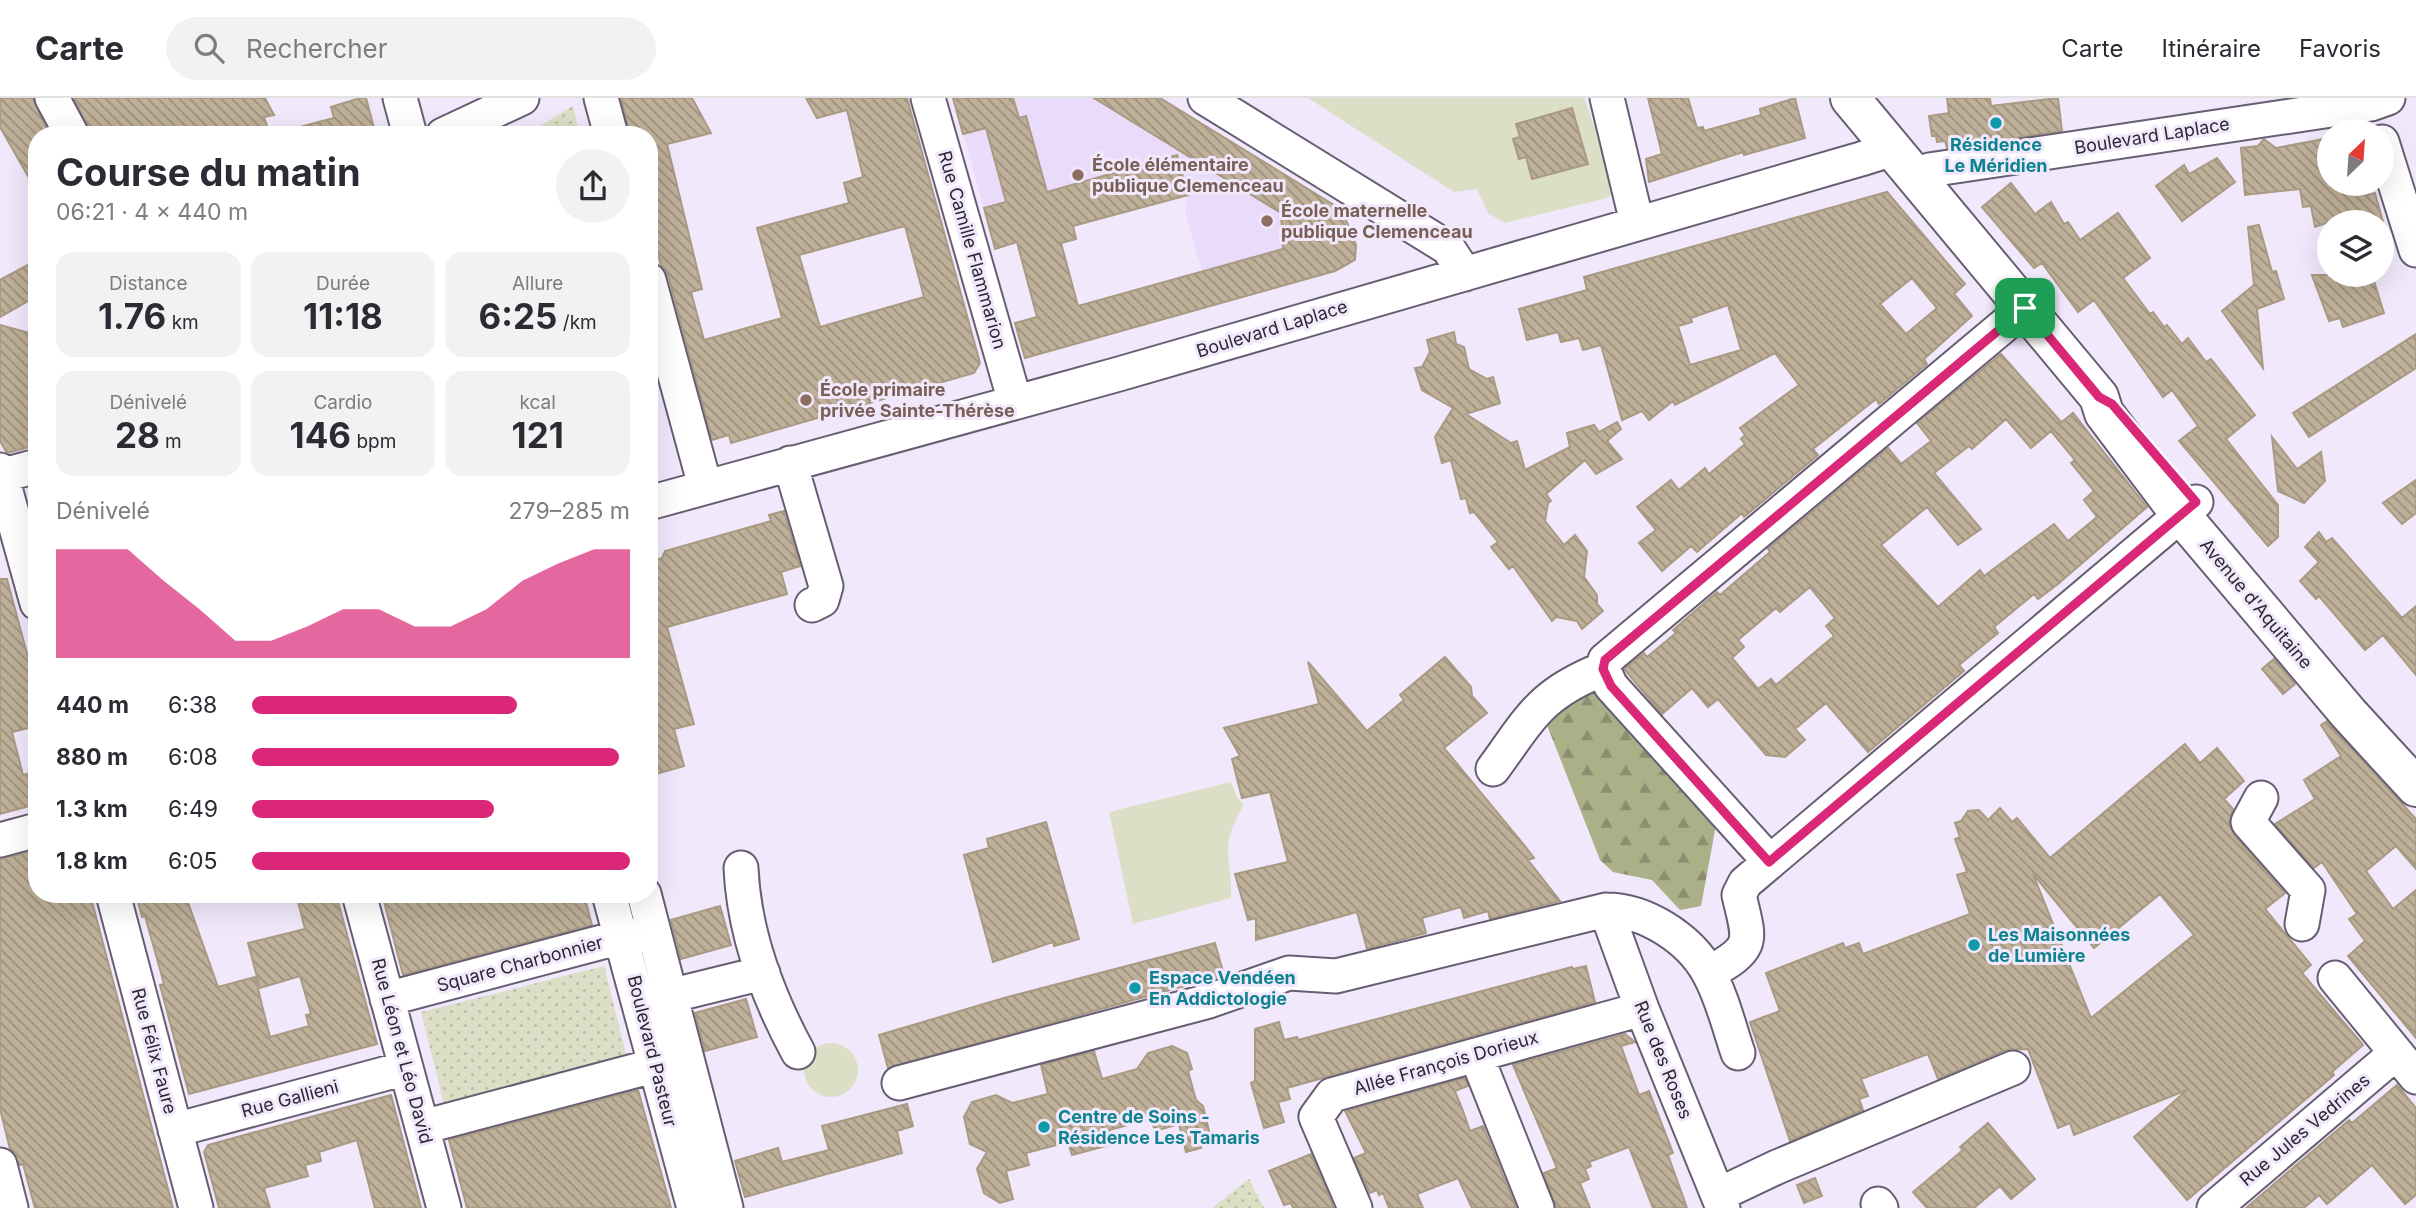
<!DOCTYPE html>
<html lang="fr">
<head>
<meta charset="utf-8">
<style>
  body { margin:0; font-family:Inter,sans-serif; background:#f2f2f3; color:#2b2b33; height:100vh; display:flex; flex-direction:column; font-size:26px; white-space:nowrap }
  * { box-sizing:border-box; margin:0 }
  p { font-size:23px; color:#7c7c81 }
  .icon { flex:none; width:38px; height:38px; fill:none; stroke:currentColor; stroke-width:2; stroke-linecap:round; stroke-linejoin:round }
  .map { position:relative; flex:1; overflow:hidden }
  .drawer { position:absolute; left:28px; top:28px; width:630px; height:777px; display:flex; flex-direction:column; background:#fff; border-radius:28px; box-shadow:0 7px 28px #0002 }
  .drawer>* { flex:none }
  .needle { width:46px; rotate:25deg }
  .controls { position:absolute; left:2317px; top:21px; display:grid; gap:14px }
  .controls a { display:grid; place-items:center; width:77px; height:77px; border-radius:50%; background:#fff; box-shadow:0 7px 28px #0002; font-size:35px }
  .pin { position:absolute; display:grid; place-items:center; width:60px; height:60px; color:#fff; margin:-30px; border-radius:14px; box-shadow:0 4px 10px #0006 }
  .round { display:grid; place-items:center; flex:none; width:74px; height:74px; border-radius:37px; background:#f2f2f3 }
  .headline { display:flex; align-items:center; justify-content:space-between; height:119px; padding:0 28px }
  h1 { font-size:38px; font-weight:700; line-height:52px }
  .figures { display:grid; grid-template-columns:repeat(3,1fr); gap:10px; height:119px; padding:7px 28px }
  .figures div { display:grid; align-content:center; border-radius:18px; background:#f2f2f3; text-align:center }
  .figures b { font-size:35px; font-weight:700 }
  .figures small { font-size:19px; font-weight:400 }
  .figures p { font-size:19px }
  .chart { height:196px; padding:14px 28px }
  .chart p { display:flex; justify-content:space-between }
  .chart svg { width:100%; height:126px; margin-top:7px; fill:#db2777; opacity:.7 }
  ul { padding:0 28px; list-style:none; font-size:23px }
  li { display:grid; grid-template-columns:112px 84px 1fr; align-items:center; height:52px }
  li i { height:18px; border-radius:9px; background:#db2777 }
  header { display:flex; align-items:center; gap:42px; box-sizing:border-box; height:98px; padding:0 35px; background:#fff; border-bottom:2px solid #e1e1e2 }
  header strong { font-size:33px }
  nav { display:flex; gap:38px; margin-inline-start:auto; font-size:24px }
  .search { width:490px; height:63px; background:#f2f2f3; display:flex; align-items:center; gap:18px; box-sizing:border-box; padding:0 24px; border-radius:38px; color:#7c7c81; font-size:26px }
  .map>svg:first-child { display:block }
  .built { fill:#eadbfb }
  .green { fill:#dbdfc5 }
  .forest { fill:url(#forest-firs) }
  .park { fill:url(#park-dots) }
  .building { fill:url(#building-back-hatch); stroke:#a99a83; stroke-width:2; fill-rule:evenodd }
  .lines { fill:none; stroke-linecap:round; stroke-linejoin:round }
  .minor-casing { stroke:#685e74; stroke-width:37 }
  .major-casing { stroke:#685e74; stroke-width:42 }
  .minor { stroke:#fff; stroke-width:33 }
  .major { stroke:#fff; stroke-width:38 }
  .route-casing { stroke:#fff; stroke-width:14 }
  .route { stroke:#db2777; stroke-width:9 }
  .culture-dot { fill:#0f9aa8; stroke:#f1e8fc; stroke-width:2.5 }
  .education-dot { fill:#8d6e63; stroke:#f1e8fc; stroke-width:2.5 }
  .labels { text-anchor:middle; stroke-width:6; stroke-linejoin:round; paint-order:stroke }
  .street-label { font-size:18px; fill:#2d2933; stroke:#f1e8fc }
  .culture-label { font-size:18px; font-weight:bold; fill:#0d838f; stroke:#f1e8fc; text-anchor:start }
  .education-label { font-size:18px; font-weight:bold; fill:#785e54; stroke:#f1e8fc; text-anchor:start }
</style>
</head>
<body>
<header>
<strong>Carte</strong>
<div class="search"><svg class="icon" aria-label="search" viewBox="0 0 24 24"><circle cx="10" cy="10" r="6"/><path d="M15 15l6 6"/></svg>Rechercher</div>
<nav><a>Carte</a><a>Itinéraire</a><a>Favoris</a></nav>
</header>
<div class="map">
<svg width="2416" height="1110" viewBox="0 0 2416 1110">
  <defs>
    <pattern id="forest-firs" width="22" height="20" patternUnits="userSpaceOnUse" patternTransform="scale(1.75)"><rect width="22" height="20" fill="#aab088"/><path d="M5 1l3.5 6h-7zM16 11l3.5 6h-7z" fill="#8b8f70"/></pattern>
    <pattern id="park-dots" width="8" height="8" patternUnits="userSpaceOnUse" patternTransform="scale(1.75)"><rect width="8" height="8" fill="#dbdfc5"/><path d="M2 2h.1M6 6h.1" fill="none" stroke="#bcbfaa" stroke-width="1.8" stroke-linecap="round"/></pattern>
    <pattern id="building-back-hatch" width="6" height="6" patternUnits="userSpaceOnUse" patternTransform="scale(1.75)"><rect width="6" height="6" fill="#bfb099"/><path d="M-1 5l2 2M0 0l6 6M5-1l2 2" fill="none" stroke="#9c8f7d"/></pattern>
  </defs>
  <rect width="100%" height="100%" fill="#f1e8fc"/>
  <path class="built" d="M958 0H1160L1342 112 1356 147 1355 162 1344 170 1211 207 1185 113 1187 97 1073 128 1076 141 1054 146 1017 144 995 151 954 2Z"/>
  <path class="green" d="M1308 0H1584L1619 93 1607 100 1505 125 1488 115 1477 91 1454 94Z
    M1231 684 1238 701 1244 706C1218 752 1232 753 1231 800L1133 826 1109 714Z
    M804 972a27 27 0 1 1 54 0a27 27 0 1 1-54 0Z"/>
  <path class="forest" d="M1593 588 1716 727 1701 808 1680 812 1652 782 1613 774 1600 762 1547 627 1557 599Z"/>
  <path class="park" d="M573 8 580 37H526L529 35Z
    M604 868 628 964 445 1010 421 914Z
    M1249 1081 1264 1110H1212Z"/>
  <path class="building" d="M0 0H33L50 37H37V94L0 29Z
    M74 0H265L274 17 264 19 270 37H91Z
    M360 0H366L376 37H297L296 30 334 20 331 9Z
    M621 0H692L711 35 667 46 702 191 691 194 704 242 782 220 757 130 849 105 844 85 863 79 847 12 817 20 806 0H907L980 265 974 275 731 345 729 337 712 342 668 177 661 167 649 123V37H630ZM905 128 924 199 820 229 799 157Z
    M953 0H1013L1019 20 1026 18 1047 94 1177 57 1188 97 1073 128 1076 141 1061 145 1078 208 1283 151 1281 115 1094 0H1160L1342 112 1356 147 1355 162 1335 173 1025 260 1015 225 1037 219 1017 144 995 151 984 110 1006 104 986 30 963 36Z
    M1648 0H1688L1697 30 1703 29 1704 33 1761 17 1760 11 1795 0 1805 40 1744 57 1743 54 1649 84 1646 61 1662 56Z
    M1947 0H1990L1991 8 2058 0 2062 33 1947 50 1945 43 1937 44 1936 38H1932L1929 18 1949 15Z
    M1572 10 1588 66 1532 81 1526 59 1519 61 1513 41 1520 39 1516 26Z
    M2329 40V86H2366L2368 97 2375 95 2383 124H2329L2315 129 2311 108 2303 109 2300 91 2245 97 2241 50 2258 48 2264 41 2276 50Z
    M2217 60 2235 84 2182 123 2156 88 2184 67 2189 76Z
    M2011 85 2035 116 2051 104 2064 126 2068 124 2080 142 2118 115 2150 160 2123 180 2150 216 2153 214 2164 229 2167 227 2182 246 2188 240 2206 264 2211 261 2255 317 2226 341 2278 407V439L2268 448 2179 343 2198 328 2172 292 2163 299 2094 202 2078 214 2042 165 2034 170 1982 109Z
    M1887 94 1965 186 1954 196 1972 218 1924 261 1927 266 1879 306 1876 301 1813 351 1818 357 1756 409 1744 419 1742 415 1697 454 1691 448 1662 473 1639 445 1656 432 1637 409 1671 382 1679 392 1705 370 1709 376 1745 346 1741 341 1745 337 1740 330 1799 287 1775 255 1675 307 1673 303 1649 322 1642 313 1622 322 1601 247 1583 252 1579 240 1561 244 1558 234 1527 242 1519 211 1587 192 1584 179ZM1912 180 1937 210 1906 236 1880 206ZM1728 207 1741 252 1690 267 1678 228 1692 224 1691 220Z
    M2259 127 2272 174 2276 173 2284 201 2257 211 2263 270 2222 213 2254 187 2248 129Z
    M37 162V198L0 219V182Z
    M2312 177H2372L2384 215 2343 229 2340 220 2329 223Z
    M0 227 37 237V347L7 355 0 343Z
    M1454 234 1456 246 1464 249 1469 271 1487 281 1493 279 1500 305 1466 316 1511 345 1517 343 1525 372 1570 349 1567 335 1594 327 1599 334 1617 324 1621 331 1607 343 1622 361 1596 376 1585 362 1546 396 1551 403 1548 405 1545 423 1564 447 1575 437 1587 453 1584 479 1597 497V506L1603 513 1582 531 1577 523 1556 519 1552 523 1513 468 1509 471 1491 449 1498 444 1474 414 1470 415 1466 400 1461 401 1451 362 1442 365 1435 339 1453 310 1422 292 1415 270 1422 269 1430 254 1427 242Z
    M2416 236V270L2309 339 2293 315Z
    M2001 256 2061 324 2058 327 2073 315 2147 409 2058 486 2038 501 2034 496 1994 529 1998 535 1959 567 1964 573 1868 654 1826 605 1795 631 1805 642 1785 659 1766 657 1718 601 1708 609 1692 590 1662 616 1624 571 1644 555 1647 559 1676 535 1673 532 1717 494 1720 497 1770 454 1768 451 1888 350 1901 366 1931 343 1917 325ZM2006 321 2031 350 2051 333 2075 362 2071 365 2094 393 2084 402 2097 419 2068 443 2054 426 1984 478 1980 472 1938 509 1881 447 1927 409 1958 447 1981 431 1934 375 1969 348 1972 351ZM1810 489 1835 520 1826 528 1834 538 1776 587 1771 581 1758 591 1732 560 1744 549 1738 542 1776 510 1780 514Z
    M2272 339 2297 371 2321 354 2325 383 2304 405 2278 393Z
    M2416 382V415L2402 426 2383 405Z
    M784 413 800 468 781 474 787 496 667 529 694 626 674 631 684 668 649 678V464L662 460 665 453 771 423 769 417Z
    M2319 434 2326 444 2332 440 2402 520 2416 508V577L2383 537 2365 552 2319 498 2316 501 2300 483 2319 464 2305 449Z
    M0 481H7L37 593V628L12 634 23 677 37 673V706L0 716Z
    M1445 559 1471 589 1472 598 1487 615 1444 650 1525 748 1534 760 1528 762 1560 803 1490 821 1488 813 1464 820 1461 809 1422 820 1426 835 1367 851 1357 814 1256 842V820L1248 822 1235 776 1288 764 1270 694 1242 700 1232 661 1240 658 1224 630 1319 606 1308 564 1367 633 1404 602 1400 597Z
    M2274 561 2295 586 2283 596 2262 571Z
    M2327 623 2416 721V771L2396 748 2366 773 2393 811 2416 792V940L2348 858 2365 843 2349 821 2357 816 2322 764 2314 770 2275 726 2315 701 2304 682 2341 658 2321 627Z
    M2185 646 2200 665 2217 650 2244 683 2224 701 2233 711 2229 725 2234 737 2285 795 2265 811 2311 867 2302 875 2363 947 2332 974 2334 977 2187 1102 2134 1039 2187 992 2074 1037 2070 1025 2058 1030 2028 951 2006 952 1938 981 1928 956 1861 981 1868 998 1859 1001 1863 1012 1790 1043 1750 924 1780 913 1766 875 1843 845 1845 850 1859 845 1863 856 1970 816 1957 777 1967 774 1955 741 1960 739 1955 725 1961 723 1968 713 1979 712 1988 722 2000 710 2012 724 2017 720 2050 760ZM2033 776 2094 850 2160 796 2194 837 2091 920Z
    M1046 724 1079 841 1054 848 1053 844 993 864 964 757 989 750 987 741Z
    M37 752V796H90L173 1110H35L23 1066 20 1067 10 1051 0 1011V761Z
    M136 796H185L218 889 255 879 270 939 309 928 306 917 311 916 300 878 260 890 248 845 305 831 296 796H336L377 946 189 996 160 887 164 886 145 818 142 819Z
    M382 796H563L569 805 585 800 592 827 403 877Z
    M720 808 731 847 681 861 671 822Z
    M1215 845 1224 877 888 970 879 937 1004 900Z
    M1586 868 1595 904 1287 990 1290 1001 1278 1004 1284 1024 1264 1030 1251 985 1255 983V931L1279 924 1284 942 1297 939 1298 942 1572 869 1573 871Z
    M746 901 757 939 705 953 695 915Z
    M1625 936 1635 944 1621 948 1639 997 1649 993 1673 1055 1668 1057 1687 1110H1653L1629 1049 1589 1064 1591 1068 1585 1071 1589 1081 1580 1085 1590 1110H1556L1544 1075 1557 1070 1513 967Z
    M1172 948 1187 955 1192 971 1188 973 1196 1002 1203 1008 1209 1033 1201 1050 1186 1054 1179 1026 1155 1033 1151 1021 1109 1032 1113 1046 1072 1057 1068 1044 1026 1055 1029 1067 1006 1073 1013 1101 1000 1105 984 1095 977 1071 987 1054 970 1046 964 1019 972 1004 996 997 1012 1005 1048 996 1041 967 1094 953 1102 981 1137 971 1148 955Z
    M1465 980 1468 988 1455 993 1463 1013 1470 1033 1483 1028 1516 1110H1472L1458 1080 1417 1096 1423 1110H1389L1383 1095 1379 1097 1377 1092 1370 1095 1354 1060 1366 1055 1345 1013Z
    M2397 987 2416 1010V1097L2405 1106 2372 1067 2327 1106 2319 1097 2304 1110H2246L2349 1022 2352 1025Z
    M638 992 671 1110H467L449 1042Z
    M391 997 421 1110H375L357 1042 319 1054 321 1063 305 1067 308 1078 264 1090 270 1110H219L204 1054 208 1047Z
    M907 1006 913 1028 897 1033 902 1055 745 1099 735 1063 778 1050 782 1064 829 1052 822 1028Z
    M1988 1025 2035 1081 2011 1101 2000 1088 1974 1110H1927L1913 1094 1963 1052 1960 1049Z
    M1311 1056 1334 1110H1293L1291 1105 1284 1107 1269 1073Z
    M1815 1080 1822 1098 1804 1105 1797 1087Z"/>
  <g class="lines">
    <defs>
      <path id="minor" d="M52 0 72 37
        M400 0 410 37
        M601 0 611 37
        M928 0 1015 304
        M1205 0 1448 150 1465 176
        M1607 0 1637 125
        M443 37 522 0
        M2382 44 2416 152
        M1918 80 1929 72 2371 6 2388 0
        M649 182 705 388
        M790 365 826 488 822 502 812 507
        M0 372 37 505
        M0 378 37 368
        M649 405 1119 276 1861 61 1880 55 1891 47
        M1493 671C1531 619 1540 596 1603 571
        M2261 700 2248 724 2308 792 2302 826
        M0 742 37 732
        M1770 764 1611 588 1603 571 1605 562 2025 210
        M741 770C744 835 767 897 798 954
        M113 796 196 1110
        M359 796 444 1110
        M609 796 694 1110
        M644 796 726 1110
        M1606 812 1642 911 1723 1110
        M1709 875C1756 849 1750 844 1739 797L1745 785 2196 404
        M2335 880 2416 979
        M387 901 621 839 642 837
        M649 903 763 875
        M1476 957 1537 1110
        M899 985 1209 903 1289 875 1336 878 1606 812C1645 812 1689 840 1708 874 1722 898 1729 929 1738 955
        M423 1029 653 968
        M175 1032 406 970
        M0 1067 11 1110
        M1718 1097 1777 1069 2013 970
        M1878 1106 1881 1110
        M1355 1110 1316 1019 1332 997 1642 911
        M2214 1110 2396 955"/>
      <path id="major" d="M1850 0 2099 299 2104 315 2180 416 2349 616 2416 689"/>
    </defs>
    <use href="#minor" class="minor-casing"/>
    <use href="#major" class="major-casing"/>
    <use href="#minor" class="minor"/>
    <use href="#major" class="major"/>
  </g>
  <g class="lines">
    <defs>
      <path id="route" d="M2025 210 2099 299 2112 306 2196 404 1769 764 1611 588 1603 571 1605 562Z"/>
    </defs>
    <use href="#route" class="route-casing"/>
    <use href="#route" class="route"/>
  </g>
  <g class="culture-dot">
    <circle cx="1996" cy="25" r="7"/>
    <circle cx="1974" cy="847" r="7"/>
    <circle cx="1135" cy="890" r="7"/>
    <circle cx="1044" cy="1029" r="7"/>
  </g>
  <g class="education-dot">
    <circle cx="1078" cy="77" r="7"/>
    <circle cx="1267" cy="123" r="7"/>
    <circle cx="806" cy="302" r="7"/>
  </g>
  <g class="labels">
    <g class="street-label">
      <text transform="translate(2152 38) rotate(-9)" y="6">Boulevard Laplace</text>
      <text transform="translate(972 152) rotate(74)" y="6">Rue Camille Flammarion</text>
      <text transform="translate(1272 231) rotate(-17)" y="6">Boulevard Laplace</text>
      <text transform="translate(2256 506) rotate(50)" y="6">Avenue d'Aquitaine</text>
      <text transform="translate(520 866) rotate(-15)" y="6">Square Charbonnier</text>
      <text transform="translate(154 953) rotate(75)" y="6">Rue Félix Faure</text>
      <text transform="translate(402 953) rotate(75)" y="6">Rue Léon et Léo David</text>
      <text transform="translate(652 953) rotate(76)" y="6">Boulevard Pasteur</text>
      <text transform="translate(1663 962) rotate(68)" y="6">Rue des Roses</text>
      <text transform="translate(1446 965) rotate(-16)" y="6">Allée François Dorieux</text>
      <text transform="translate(290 1001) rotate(-15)" y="6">Rue Gallieni</text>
      <text transform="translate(2305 1032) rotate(-40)" y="6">Rue Jules Vedrines</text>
    </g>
    <g class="culture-label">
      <text x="1996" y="53" text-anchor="middle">Résidence<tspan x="1996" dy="21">Le Méridien</tspan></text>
      <text x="1988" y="843">Les Maisonnées<tspan x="1988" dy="21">de Lumière</tspan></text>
      <text x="1149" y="886">Espace Vendéen<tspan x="1149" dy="21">En Addictologie</tspan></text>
      <text x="1058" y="1025">Centre de Soins -<tspan x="1058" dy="21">Résidence Les Tamaris</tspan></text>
    </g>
    <g class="education-label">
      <text x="1092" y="73">École élémentaire<tspan x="1092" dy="21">publique Clemenceau</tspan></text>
      <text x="1281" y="119">École maternelle<tspan x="1281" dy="21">publique Clemenceau</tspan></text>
      <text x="820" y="298">École primaire<tspan x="820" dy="21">privée Sainte-Thérèse</tspan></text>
    </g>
  </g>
</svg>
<div class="controls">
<a><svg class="needle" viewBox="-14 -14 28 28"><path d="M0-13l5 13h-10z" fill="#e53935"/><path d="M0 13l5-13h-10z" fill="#7c7c81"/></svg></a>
<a><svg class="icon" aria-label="layers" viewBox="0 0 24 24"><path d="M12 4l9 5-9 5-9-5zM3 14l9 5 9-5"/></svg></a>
</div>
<div class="pin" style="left:2025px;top:210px;background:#1e9e55"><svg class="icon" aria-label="arrive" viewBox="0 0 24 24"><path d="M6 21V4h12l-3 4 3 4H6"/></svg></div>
<section class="drawer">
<div class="headline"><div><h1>Course du matin</h1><p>06:21 · 4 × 440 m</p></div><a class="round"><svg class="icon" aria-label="share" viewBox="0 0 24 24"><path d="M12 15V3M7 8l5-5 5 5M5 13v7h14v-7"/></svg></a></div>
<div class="figures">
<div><p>Distance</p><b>1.76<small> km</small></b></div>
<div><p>Durée</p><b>11:18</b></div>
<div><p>Allure</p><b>6:25<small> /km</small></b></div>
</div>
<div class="figures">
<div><p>Dénivelé</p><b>28<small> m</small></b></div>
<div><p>Cardio</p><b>146<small> bpm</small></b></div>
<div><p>kcal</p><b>121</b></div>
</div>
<div class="chart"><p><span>Dénivelé</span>279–285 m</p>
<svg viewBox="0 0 160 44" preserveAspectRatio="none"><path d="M0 44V6L10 6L20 6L30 17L40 27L50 38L60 38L70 33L80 27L90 27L100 33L110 33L120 27L130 17L140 11L150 6L160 6V44z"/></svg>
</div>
<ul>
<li><b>440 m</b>6:38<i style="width:70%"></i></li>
<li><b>880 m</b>6:08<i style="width:97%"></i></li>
<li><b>1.3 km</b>6:49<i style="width:64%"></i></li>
<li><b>1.8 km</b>6:05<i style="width:100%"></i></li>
</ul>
</section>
</div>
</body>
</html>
